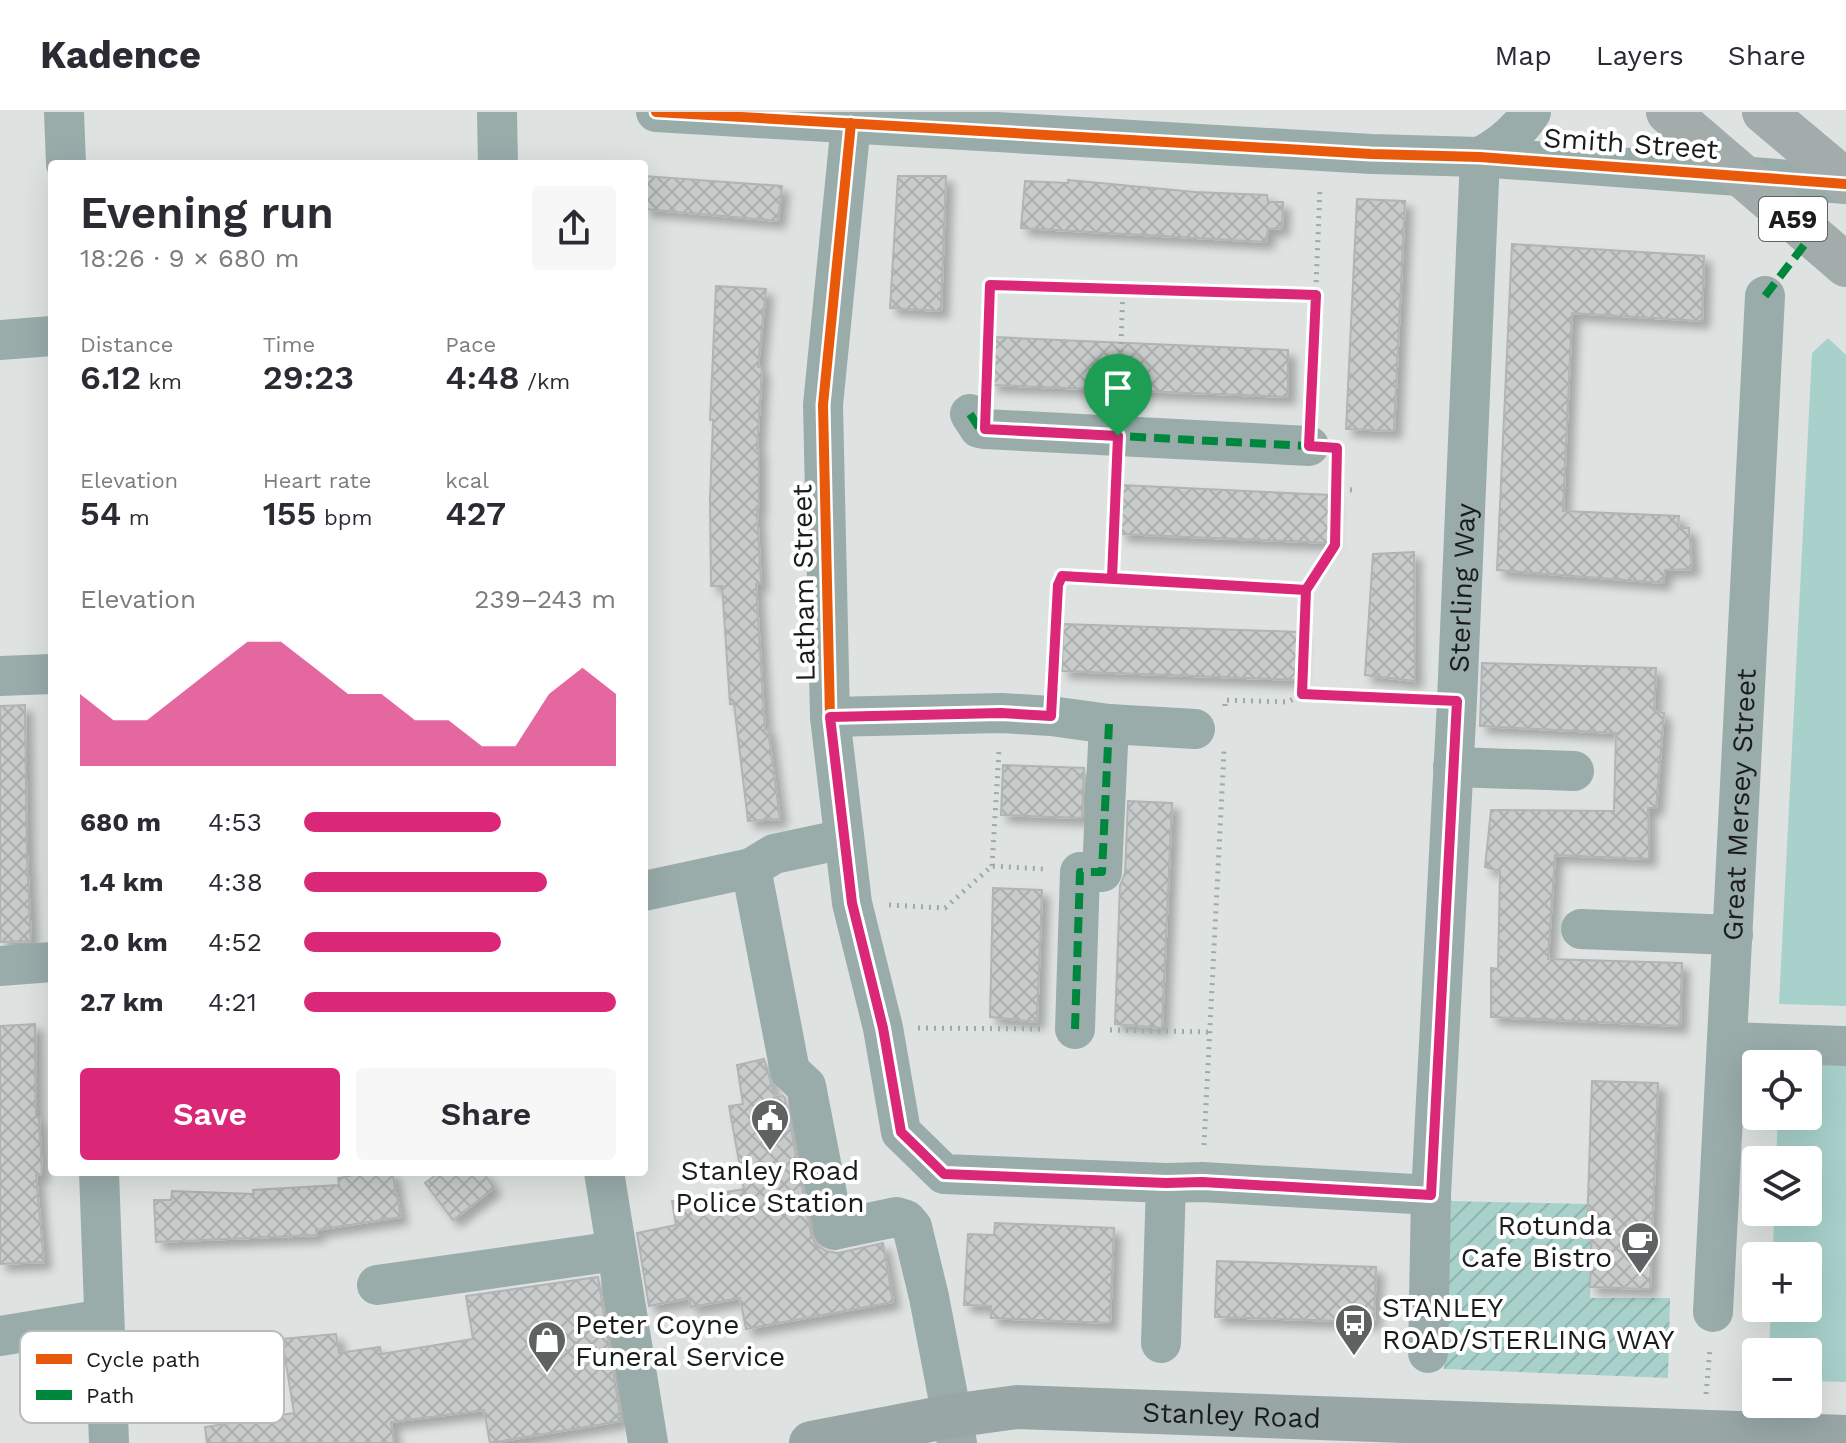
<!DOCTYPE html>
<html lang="en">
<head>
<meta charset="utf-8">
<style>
  body { margin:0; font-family:"Work Sans",sans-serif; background:#f7f7f7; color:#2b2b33; height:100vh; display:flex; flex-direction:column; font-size:30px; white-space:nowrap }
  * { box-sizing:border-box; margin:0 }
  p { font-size:26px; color:#7c7c81 }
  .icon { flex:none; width:44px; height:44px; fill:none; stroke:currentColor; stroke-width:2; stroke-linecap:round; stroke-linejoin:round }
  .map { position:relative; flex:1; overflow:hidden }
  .side { position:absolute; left:48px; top:48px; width:600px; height:1016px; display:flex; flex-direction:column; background:#fff; border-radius:8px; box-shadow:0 8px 32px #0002 }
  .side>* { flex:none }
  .controls { position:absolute; left:1742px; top:938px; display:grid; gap:16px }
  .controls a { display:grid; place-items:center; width:80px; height:80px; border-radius:8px; background:#fff; box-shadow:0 8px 32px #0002; font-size:40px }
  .pin { position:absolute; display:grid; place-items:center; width:68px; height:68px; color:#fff; margin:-82px -34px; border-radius:50% 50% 50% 0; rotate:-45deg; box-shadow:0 0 8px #0007 }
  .pin .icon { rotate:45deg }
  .round { display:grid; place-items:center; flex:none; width:84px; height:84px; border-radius:8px; background:#f7f7f7 }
  .summary { display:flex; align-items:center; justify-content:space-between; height:136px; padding:0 32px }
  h1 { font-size:44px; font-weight:600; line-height:60px }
  .metrics { display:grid; grid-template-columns:repeat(3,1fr); gap:12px; height:136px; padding:8px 32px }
  .metrics div { display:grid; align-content:center }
  .metrics b { font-size:34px; font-weight:600 }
  .metrics small { font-size:22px; font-weight:400 }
  .metrics p { font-size:22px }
  .chart { height:224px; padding:16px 32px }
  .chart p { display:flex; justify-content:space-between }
  .chart svg { width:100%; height:144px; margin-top:8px; fill:#db2777; opacity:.7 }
  .primary-button { display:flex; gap:16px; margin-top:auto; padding:16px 32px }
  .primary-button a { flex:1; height:92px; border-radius:8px; background:#db2777; color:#fff; font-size:32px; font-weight:600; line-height:92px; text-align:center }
  .primary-button a+a { background:#f7f7f7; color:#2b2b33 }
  ul { padding:0 32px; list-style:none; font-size:26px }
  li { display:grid; grid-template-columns:128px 96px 1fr; align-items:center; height:60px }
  li i { height:20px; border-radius:10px; background:#db2777 }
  header { display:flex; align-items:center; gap:48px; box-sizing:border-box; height:112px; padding:0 40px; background:#fff; border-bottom:2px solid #e1e1e2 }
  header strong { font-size:38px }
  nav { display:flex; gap:44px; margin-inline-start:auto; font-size:28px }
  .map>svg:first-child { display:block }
  .grass { fill:#a8d1cb }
  .garden { fill:url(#garden-furrows) }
  .building { fill:url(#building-cross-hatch); stroke:#b1b4b4; stroke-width:2; filter:url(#shadow) }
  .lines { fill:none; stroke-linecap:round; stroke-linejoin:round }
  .path { stroke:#9daaa8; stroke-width:5; stroke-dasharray:2 6; stroke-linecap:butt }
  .minor { stroke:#99acaa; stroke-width:40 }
  .major { stroke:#98a7a6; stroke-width:44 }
  .highway { stroke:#a2acab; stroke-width:44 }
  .quiet { stroke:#00873e; stroke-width:8; stroke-dasharray:16 8; stroke-linecap:butt }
  .cycleway-casing { stroke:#fff; stroke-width:15 }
  .cycleway { stroke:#e8590c; stroke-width:10 }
  .route-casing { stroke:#fff; stroke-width:16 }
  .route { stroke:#db2777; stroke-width:10 }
  .labels { text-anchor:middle; stroke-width:8; stroke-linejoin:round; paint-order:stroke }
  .shield { fill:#fff; stroke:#5f6161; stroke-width:2 }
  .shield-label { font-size:26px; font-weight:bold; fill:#1b1d1d }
  .street-label { font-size:28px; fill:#1b1d1d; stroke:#fff }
  .poi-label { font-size:28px; fill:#1b1d1d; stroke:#fff; text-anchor:start }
  .key { fill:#fff; stroke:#bbb; stroke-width:2 }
  .key-label { font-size:22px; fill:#1b1d1d }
</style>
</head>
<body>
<header>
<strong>Kadence</strong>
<nav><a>Map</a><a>Layers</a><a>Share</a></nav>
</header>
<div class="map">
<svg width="1846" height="1331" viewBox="0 0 1846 1331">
  <defs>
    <pattern id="garden-furrows" width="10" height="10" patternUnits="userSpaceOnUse" patternTransform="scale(2)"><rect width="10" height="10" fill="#a8d1cb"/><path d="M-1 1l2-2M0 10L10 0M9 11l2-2" fill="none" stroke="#90b3ae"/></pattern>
    <pattern id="building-cross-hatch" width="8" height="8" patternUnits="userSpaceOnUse" patternTransform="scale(2)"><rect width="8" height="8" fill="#c7cbca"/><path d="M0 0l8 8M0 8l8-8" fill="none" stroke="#aaaead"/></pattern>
    <filter id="shadow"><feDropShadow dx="7" dy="7" stdDeviation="4" flood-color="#0004"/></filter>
  </defs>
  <rect width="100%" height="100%" fill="#dee3e2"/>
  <path class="grass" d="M1828 226 1846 243V894L1779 892 1812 241Z
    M1780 946 1846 949V1270L1808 1269V1240H1769L1771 1196H1808V1144H1773L1774 1100H1808V1048H1776L1778 1004H1808V952H1779Z"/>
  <path class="garden" d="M1451 1089 1588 1092 1587 1114 1592 1115 1590 1186H1670L1668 1266 1444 1257Z"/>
  <path class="building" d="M644 64 782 74 778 109 644 97Z
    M898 64H946L941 199 890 196Z
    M1068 68 1195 80 1267 83 1268 90H1283L1282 116 1268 117 1266 130 1021 116 1025 69 1068 71Z
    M1357 87 1405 89 1394 319 1346 317Z
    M1512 132 1704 144 1702 209 1572 201 1563 399 1679 404 1678 416H1689L1692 457 1665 458 1663 471 1497 458Z
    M716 174 766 177 758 255 762 256 757 337H759V396H757L761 472H756L765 618 768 617 780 707 748 709 734 592H730L722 474H711L710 387 713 308H710Z
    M993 225 1288 238V285L991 273Z
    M1121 373 1331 383 1330 431 1120 422Z
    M1414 440 1415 569 1365 563 1373 442Z
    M1063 512 1299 520 1298 568 1062 559Z
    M1482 551 1656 556 1654 599 1664 601 1656 696H1648L1649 747 1555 743 1548 847 1682 851 1680 914 1491 905V856L1498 857 1500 759 1485 755 1491 698 1614 699 1616 621 1480 614Z
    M25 593 27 742 31 829 0 830V594Z
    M1003 653 1084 656 1082 706 1001 703Z
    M1128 689 1172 691 1162 916 1115 912 1120 774 1125 761Z
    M993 776 1042 778 1037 910 990 905Z
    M35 912 36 1005H39L42 1062 36 1063 44 1150 0 1152V914Z
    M764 947 775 985 783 984 785 986 811 1122 816 1133 826 1139 838 1141 883 1131 893 1190 746 1217 740 1186 691 1195 689 1186 649 1194 637 1121 676 1113 672 1089 744 1077 729 994 743 992 737 953Z
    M1592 969 1658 971 1650 1177 1590 1175 1592 1115H1587Z
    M371 1060H392L401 1105 316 1118 317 1123 156 1130 154 1088H171L172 1079 254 1082 253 1078 339 1073 338 1066Z
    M440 1060H483L494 1076 453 1108 425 1071Z
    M995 1111 1114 1116 1110 1211 991 1206V1194L964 1193 968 1122 994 1123Z
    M1217 1149 1376 1155 1374 1210 1215 1205Z
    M598 1165 621 1309 490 1331 484 1298 391 1310 394 1331H207L205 1315 294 1301 282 1227 336 1222 339 1241 380 1235 381 1242 473 1227 466 1184Z"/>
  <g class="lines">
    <path class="path" d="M987 270 990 173 1316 183
      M1119 288 1123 177
      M1311 298 1320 76
      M1337 358V377L1353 378
      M1112 466 1306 478 1302 582
      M1306 478 1335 433 1337 377
      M1053 567 1058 473 1062 464 1112 466 1116 362
      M1225 594V588L1288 590 1302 582 1419 587
      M992 754 999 639
      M889 793 945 796 992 754 1043 757
      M918 916 1040 917
      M1110 918 1209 920
      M1204 1033 1224 639
      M1706 1282 1710 1236"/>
    <g class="minor">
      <path d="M64 0 66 52"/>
      <path d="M497 0 498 52"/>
      <path d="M656 0 1371 42 1480 45 1846 72"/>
      <path d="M851 11 823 293 830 605 852 791 883 916 901 1020 944 1062 1166 1071 1202 1070 1431 1083"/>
      <path d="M0 228 52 224"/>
      <path d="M970 302 979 316 985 317 1309 334"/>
      <path d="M0 564 52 562"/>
      <path d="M830 605 1001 601 1051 604 1109 612 1195 617"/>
      <path d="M1453 655 1574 659"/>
      <path d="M844 727 774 742 751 756 790 959 806 974 834 1118 896 1105 906 1108 912 1115 929 1185 957 1331"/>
      <path d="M644 779 751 756"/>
      <path d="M1581 817 1733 823"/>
      <path d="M0 854 52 850"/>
      <path d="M1075 917 1080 760H1102L1109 612"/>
      <path d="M1727 930 1846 934"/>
      <path d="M99 1060 109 1331"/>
      <path d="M604 1060 648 1331"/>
      <path d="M377 1173 616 1139"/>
      <path id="s1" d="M1713 1200 1765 184"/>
      <path d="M0 1224 104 1207"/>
      <path d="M1161 1231 1166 1071"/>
      <path id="s2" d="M1428 1241 1431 1083 1457 589 1480 45C1501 34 1518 20 1531 0"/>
    </g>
    <path class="major" id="s3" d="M811 1331 951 1304 1017 1295 1846 1325"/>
    <path class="highway" d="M1668 0 1846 153
      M1764 0 1846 69"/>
    <path class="quiet" d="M1765 184 1812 123
      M970 302 979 316 985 317 1309 334
      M1075 917 1080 760H1102L1109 612"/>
    <defs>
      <path id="cycleway" d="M656 0 1371 42 1480 45 1846 72
        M851 11 823 293 830 605 852 791 883 916 901 1020 944 1062 1166 1071 1202 1070 1431 1083"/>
    </defs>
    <use href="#cycleway" class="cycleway-casing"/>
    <use href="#cycleway" class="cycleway"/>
  </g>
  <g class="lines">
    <defs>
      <path id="route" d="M1118 324 985 317 990 173 1316 183 1309 334 1337 336 1335 433 1306 478 1062 464 1058 473 1051 604 1001 601 830 605 852 791 883 916 901 1020 944 1062 1166 1071 1202 1070 1431 1083 1457 589 1302 582 1306 478 1112 466 1118 324"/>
    </defs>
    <use href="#route" class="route-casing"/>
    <use href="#route" class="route"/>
  </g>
  <defs>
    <symbol id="civic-pin" viewBox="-11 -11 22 30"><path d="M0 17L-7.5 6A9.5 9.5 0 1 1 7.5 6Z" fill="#5f6262" stroke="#fff"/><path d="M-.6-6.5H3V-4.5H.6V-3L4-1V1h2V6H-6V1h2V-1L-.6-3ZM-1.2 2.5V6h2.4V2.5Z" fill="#fff"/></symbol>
    <symbol id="cafe-pin" viewBox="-11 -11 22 30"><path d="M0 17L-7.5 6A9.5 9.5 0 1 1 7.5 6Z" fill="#5f6262" stroke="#fff"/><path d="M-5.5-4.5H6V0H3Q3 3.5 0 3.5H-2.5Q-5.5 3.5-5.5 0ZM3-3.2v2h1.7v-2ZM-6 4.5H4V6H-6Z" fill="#fff"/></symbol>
    <symbol id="bus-pin" viewBox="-11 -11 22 30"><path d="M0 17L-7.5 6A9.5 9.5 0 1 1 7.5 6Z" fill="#5f6262" stroke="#fff"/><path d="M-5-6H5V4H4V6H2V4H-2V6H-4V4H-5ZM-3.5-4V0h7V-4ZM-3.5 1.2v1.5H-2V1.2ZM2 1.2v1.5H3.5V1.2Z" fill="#fff"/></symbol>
    <symbol id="shop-pin" viewBox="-11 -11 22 30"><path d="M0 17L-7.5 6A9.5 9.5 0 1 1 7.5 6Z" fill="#5f6262" stroke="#fff"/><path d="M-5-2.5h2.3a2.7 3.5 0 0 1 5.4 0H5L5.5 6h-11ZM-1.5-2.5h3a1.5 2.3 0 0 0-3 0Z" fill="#fff"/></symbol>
  </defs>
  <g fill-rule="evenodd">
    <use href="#civic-pin" x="748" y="984" width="44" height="60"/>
    <use href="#cafe-pin" x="1618" y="1107" width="44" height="60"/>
    <use href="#bus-pin" x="1332" y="1189" width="44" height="60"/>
    <use href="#shop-pin" x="525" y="1206" width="44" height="60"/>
  </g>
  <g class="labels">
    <rect class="shield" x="1759" y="85" width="68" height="44" rx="6"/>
    <g class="shield-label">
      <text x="1793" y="116">A59</text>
    </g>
    <g class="street-label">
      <text transform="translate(1631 31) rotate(4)" y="10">Smith Street</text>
      <text transform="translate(803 471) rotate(-91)" y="10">Latham Street</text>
      <text dy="10" stroke="none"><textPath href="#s2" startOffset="766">Sterling Way</textPath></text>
      <text dy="10" stroke="none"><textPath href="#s1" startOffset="508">Great Mersey Street</textPath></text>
      <text dy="10" stroke="none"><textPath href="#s3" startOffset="424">Stanley Road</textPath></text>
    </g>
    <g class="poi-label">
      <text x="770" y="1068" text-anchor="middle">Stanley Road<tspan x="770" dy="32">Police Station</tspan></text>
      <text x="1612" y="1123" text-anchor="end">Rotunda<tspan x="1612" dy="32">Cafe Bistro</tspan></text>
      <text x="1382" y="1205">STANLEY<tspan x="1382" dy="32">ROAD/STERLING WAY</tspan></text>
      <text x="575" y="1222">Peter Coyne<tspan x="575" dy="32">Funeral Service</tspan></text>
    </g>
  </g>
  <rect x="20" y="1219" width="264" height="92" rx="12" class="key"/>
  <rect x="36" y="1242" width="36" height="10" fill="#e8590c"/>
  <rect x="36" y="1278" width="36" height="10" fill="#00873e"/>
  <g class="key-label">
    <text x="86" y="1255">Cycle path</text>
    <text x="86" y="1291">Path</text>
  </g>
</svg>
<div class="controls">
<a><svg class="icon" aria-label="locate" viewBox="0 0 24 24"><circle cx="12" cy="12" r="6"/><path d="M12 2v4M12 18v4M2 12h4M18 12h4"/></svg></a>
<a><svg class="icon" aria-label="layers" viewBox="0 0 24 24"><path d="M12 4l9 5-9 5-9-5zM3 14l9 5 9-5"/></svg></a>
<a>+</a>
<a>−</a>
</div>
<div class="pin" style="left:1118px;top:324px;background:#1e9e55"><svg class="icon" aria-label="arrive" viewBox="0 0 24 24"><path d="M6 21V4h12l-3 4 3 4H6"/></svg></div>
<section class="side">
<div class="summary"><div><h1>Evening run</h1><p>18:26 · 9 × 680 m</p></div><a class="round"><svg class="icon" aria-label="share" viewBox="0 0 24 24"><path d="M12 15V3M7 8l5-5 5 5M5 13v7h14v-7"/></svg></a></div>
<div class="metrics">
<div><p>Distance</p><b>6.12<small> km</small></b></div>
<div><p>Time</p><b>29:23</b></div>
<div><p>Pace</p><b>4:48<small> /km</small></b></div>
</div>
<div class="metrics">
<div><p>Elevation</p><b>54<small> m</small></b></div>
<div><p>Heart rate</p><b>155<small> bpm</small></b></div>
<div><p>kcal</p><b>427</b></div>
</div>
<div class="chart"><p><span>Elevation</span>239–243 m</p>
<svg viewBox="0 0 160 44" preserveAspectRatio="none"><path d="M0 44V22L10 30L20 30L30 22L40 14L50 6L60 6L70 14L80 22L90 22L100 30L110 30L120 38L130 38L140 22L150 14L160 22V44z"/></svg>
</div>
<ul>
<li><b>680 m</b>4:53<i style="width:63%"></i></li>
<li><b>1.4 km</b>4:38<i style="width:78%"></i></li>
<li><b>2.0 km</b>4:52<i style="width:63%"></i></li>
<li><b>2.7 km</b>4:21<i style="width:100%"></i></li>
</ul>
<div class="primary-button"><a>Save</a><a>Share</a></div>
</section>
</div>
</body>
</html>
